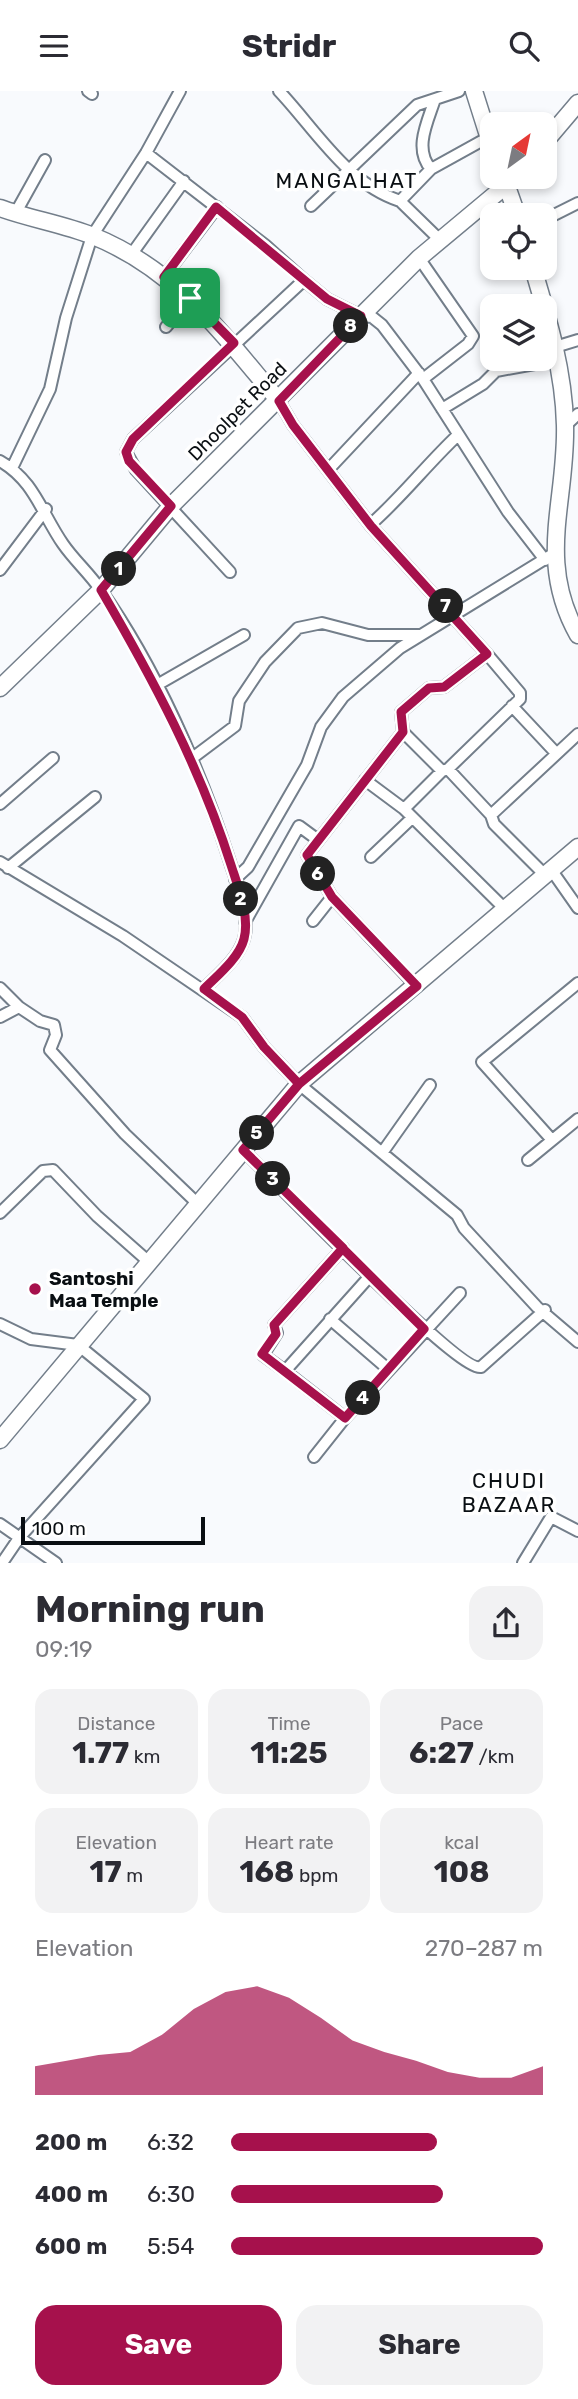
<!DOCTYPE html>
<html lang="en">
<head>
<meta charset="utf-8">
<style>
  body { margin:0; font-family:Rubik,sans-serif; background:#f2f2f3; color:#2b2b33; height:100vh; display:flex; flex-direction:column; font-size:26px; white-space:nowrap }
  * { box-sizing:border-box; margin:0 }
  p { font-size:23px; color:#7c7c81 }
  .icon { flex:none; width:38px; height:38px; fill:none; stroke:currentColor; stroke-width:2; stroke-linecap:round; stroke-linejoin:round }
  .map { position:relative; height:1472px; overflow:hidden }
  .side { display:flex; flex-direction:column; background:#fff; flex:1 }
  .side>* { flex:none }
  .needle { width:46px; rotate:33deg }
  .tools { position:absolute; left:480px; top:21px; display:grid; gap:14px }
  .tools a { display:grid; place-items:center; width:77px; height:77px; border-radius:14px; background:#fff; box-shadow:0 4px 10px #0003; font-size:35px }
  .scale { position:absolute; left:21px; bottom:18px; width:184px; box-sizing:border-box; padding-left:7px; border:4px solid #0a0f13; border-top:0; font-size:19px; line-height:24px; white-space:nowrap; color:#0a0f13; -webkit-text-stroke:5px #fff; paint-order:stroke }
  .pin { position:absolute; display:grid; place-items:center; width:60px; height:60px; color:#fff; margin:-30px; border-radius:14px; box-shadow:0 4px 10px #0006 }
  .km { position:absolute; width:35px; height:35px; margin:-18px; border-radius:50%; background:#222; color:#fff; font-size:19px; line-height:35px; text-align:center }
  .round { display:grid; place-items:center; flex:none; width:74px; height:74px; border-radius:21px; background:#f2f2f3 }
  .head { display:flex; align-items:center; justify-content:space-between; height:119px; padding:0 35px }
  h1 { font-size:38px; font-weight:700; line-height:52px }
  .figures { display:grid; grid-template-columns:repeat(3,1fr); gap:10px; height:119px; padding:7px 35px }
  .figures div { display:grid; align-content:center; border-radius:18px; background:#f2f2f3; text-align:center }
  .figures b { font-size:30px; font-weight:700 }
  .figures small { font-size:19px; font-weight:400 }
  .figures p { font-size:19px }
  .chart { height:196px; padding:14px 35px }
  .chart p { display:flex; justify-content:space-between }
  .chart svg { width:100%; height:126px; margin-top:7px; fill:#a6114c; opacity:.7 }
  .action { display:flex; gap:14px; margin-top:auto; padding:14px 35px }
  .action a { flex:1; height:80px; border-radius:21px; background:#a6114c; color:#fff; font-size:28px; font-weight:700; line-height:80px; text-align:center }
  .action a+a { background:#f2f2f3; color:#2b2b33 }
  ul { padding:0 35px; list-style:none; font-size:23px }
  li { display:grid; grid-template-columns:112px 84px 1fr; align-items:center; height:52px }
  li i { height:18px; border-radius:9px; background:#a6114c }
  header { display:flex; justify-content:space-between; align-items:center; height:91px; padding:0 35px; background:#fff; font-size:32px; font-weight:700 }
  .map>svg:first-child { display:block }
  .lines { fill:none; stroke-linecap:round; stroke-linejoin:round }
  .street-casing { stroke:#737e8a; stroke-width:14 }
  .secondary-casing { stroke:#737e8a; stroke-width:19 }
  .street { stroke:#fff; stroke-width:10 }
  .secondary { stroke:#fff; stroke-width:16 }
  .route-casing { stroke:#fff; stroke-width:14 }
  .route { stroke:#a6114c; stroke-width:9 }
  .poi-dot { fill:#a6114c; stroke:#fff; stroke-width:2.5 }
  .labels { text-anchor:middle; stroke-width:7; stroke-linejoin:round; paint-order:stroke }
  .street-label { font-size:19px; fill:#0a0f13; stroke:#fff }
  .poi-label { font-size:19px; font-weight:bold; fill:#0a0f13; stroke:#fff; text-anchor:start }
  .neighbourhood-label { font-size:21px; letter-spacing:2px; fill:#0a0f13; stroke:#fff }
</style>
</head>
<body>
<header><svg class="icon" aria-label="menu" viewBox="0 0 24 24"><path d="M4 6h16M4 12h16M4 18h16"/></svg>Stridr<svg class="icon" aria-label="search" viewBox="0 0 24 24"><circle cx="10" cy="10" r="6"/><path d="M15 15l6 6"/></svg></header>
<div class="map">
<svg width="578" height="1472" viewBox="0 0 578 1472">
  <rect width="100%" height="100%" fill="#f8fafd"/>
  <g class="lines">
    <defs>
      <path id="street" d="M88 0 92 3
        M279 0C315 38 347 93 400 110L431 78 487 47
        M146 62 265 154 304 189 133 348 126 361 136 379 230 481
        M431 78C413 58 428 30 435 8
        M400 110 441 150
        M311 115 417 14 459 0
        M15 123 45 69
        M544 129 578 112
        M131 164 184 90
        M419 167 473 245 468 253 423 288
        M164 186 217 116
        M304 189 327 208 361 225 372 226 382 234 423 288 508 421 545 469
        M166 236 190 207
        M555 256 578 249
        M279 310 293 334 371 435 487 563
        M442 318 483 293 496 280 557 269
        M565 335 578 323
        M0 370C34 389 42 423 63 453 74 469 89 482 100 498 155 575 201 680 230 771 237 793 251 825 244 848 238 868 218 884 204 898
        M12 377 50 298 66 227 92 145 146 62 180 0
        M328 379 419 282
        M370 434C402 406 427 373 458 344
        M0 479 46 418
        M157 594 244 544
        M512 615 555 661
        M403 641 442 680
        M191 668 235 635 239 610 265 571 298 537 322 532 368 544H420
        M365 689 404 718
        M0 713 53 667
        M491 724 494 733 544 783
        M371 766 412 727
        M0 771 123 845 242 926 264 956 299 993 457 1124 464 1137 537 1216 578 1251
        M8 777 95 706
        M550 777 578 817
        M235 788 248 776 307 674 321 636 343 606 400 557 553 463
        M332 806 307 764 403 641 401 621 429 597 444 596 487 563 520 602V608L448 678
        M505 818 404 718 442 680 448 678 491 724 578 643
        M313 830 332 806 417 896
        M245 831 299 735 318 749
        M0 897 19 916 0 926
        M19 916 40 930 54 934 56 944 50 959 125 1043 198 1113
        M552 1049 482 971 578 892
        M243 1059C271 1086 459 1282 481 1276L545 1219
        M382 1062 430 994
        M528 1069 578 1028
        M0 1122 43 1080 53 1079 97 1125 149 1171
        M343 1157 274 1234 277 1242 263 1264 285 1280 370 1185
        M330 1228 389 1279
        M0 1233 31 1248 78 1254 144 1308 19 1447 2 1472
        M285 1280 345 1327
        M314 1366 345 1327 460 1202
        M0 1433 56 1472
        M523 1472 551 1426 578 1440"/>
      <path id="secondary" d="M474 0 492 57
        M544 52 578 12
        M504 87 517 124
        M0 117C30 128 63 133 93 145 177 179 223 244 279 310
        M533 177C548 227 564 281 565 334 567 410 536 470 578 544
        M0 597 101 499 171 415 419 167 516 86
        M0 1349 299 993 578 756"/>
    </defs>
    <use href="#street" class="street-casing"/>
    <use href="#secondary" class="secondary-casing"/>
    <use href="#street" class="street"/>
    <use href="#secondary" class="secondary"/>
  </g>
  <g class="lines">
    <defs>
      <path id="route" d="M190 207 234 252 133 348 126 361 129 370 171 415 101 499C153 588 200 676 231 774 238 796 250 825 244 848 239 867 218 884 204 898L242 926 264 956 299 993 243 1059 343 1157 274 1234 276 1243 262 1263 345 1327 424 1238C364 1179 304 1118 243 1059L299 993 417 895 332 806 307 764 403 641 401 621 429 597 444 596 487 563 371 435 293 334 279 310 361 225 327 208 216 116 164 186 190 207"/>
    </defs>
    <use href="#route" class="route-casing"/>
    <use href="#route" class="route"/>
  </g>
  <circle class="poi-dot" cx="35" cy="1198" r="7"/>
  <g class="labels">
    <g class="street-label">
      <text transform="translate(237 320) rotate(-45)" y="7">Dhoolpet Road</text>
    </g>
    <g class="poi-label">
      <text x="49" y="1194">Santoshi<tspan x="49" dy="22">Maa Temple</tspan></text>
    </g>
    <g class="neighbourhood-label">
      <text x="347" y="97">MANGALHAT</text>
      <text x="509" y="1397">CHUDI<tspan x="509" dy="24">BAZAAR</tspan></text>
    </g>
  </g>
</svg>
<div class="tools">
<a><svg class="needle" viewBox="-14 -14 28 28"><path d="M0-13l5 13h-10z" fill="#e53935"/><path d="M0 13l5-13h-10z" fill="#7c7c81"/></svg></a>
<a><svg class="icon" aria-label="locate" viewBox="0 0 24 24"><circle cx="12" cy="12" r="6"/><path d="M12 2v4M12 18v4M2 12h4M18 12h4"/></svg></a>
<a><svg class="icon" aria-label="layers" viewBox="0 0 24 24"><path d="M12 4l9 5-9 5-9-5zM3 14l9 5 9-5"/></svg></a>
</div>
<div class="scale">100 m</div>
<div class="pin" style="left:190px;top:207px;background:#1e9e55"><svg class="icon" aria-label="arrive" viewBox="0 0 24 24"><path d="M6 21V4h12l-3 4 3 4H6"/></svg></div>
<b class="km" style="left:119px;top:478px">1</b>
<b class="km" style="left:241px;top:808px">2</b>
<b class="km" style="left:273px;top:1088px">3</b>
<b class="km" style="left:363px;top:1307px">4</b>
<b class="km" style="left:257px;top:1042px">5</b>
<b class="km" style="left:318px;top:783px">6</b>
<b class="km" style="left:446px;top:515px">7</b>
<b class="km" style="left:351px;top:235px">8</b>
</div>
<section class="side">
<div class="head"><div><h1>Morning run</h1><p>09:19</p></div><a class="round"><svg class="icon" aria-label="share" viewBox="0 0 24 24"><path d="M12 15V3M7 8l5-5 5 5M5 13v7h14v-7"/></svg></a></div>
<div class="figures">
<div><p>Distance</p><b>1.77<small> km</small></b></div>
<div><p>Time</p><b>11:25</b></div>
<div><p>Pace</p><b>6:27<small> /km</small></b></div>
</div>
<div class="figures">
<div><p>Elevation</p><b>17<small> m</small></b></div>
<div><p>Heart rate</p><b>168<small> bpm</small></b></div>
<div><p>kcal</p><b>108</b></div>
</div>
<div class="chart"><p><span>Elevation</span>270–287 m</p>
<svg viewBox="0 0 160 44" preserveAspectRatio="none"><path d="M0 44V34L10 32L20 30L30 29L40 23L50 14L60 8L70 6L80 10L90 17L100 25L110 29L120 32L130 36L140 38L150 38L160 34V44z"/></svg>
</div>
<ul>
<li><b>200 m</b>6:32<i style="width:66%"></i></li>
<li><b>400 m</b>6:30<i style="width:68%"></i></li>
<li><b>600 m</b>5:54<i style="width:100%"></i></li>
</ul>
<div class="action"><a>Save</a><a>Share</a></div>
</section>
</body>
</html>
